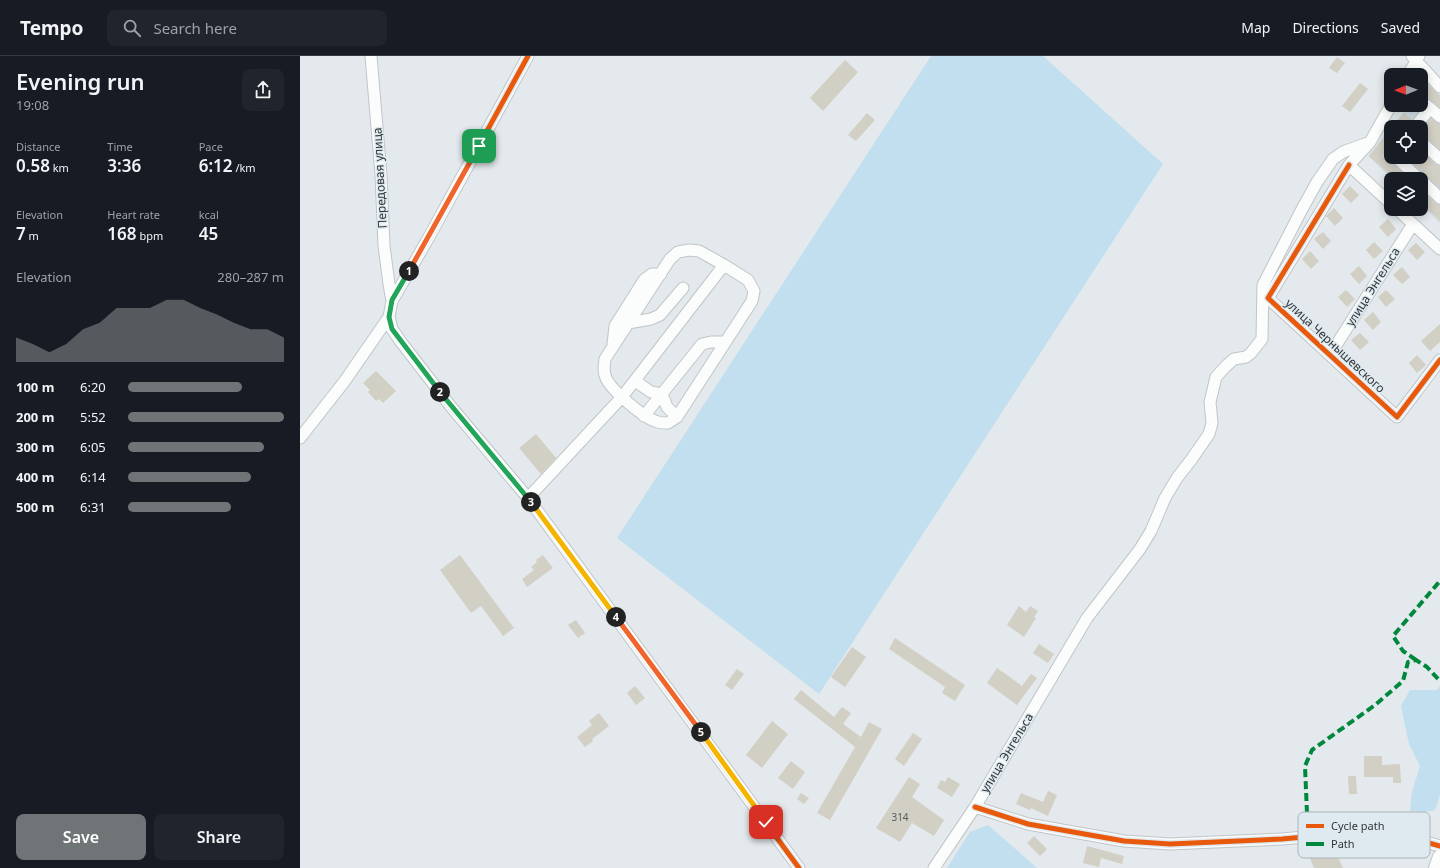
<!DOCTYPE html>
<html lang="en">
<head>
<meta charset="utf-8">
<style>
  body { margin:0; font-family:"Noto Sans",sans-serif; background:#20242c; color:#f1f3f6; height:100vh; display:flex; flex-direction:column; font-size:15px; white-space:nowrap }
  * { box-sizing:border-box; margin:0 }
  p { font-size:13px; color:#9ea1a6 }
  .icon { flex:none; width:22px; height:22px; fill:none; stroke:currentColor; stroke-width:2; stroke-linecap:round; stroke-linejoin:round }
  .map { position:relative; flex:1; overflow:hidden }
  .drawer { display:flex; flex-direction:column; background:#171b24; width:300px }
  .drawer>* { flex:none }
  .needle { width:26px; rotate:269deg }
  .buttons { position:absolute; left:1084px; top:12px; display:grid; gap:8px }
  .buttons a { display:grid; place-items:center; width:44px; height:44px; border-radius:8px; background:#171b24; box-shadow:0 2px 10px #0003; font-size:20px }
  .pin { position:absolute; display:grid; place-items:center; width:34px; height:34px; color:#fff; margin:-17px; border-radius:8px; box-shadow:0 2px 6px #0006 }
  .km { position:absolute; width:20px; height:20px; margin:-10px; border-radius:50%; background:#222; color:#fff; font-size:11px; line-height:20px; text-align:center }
  .round { display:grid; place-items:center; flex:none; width:42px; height:42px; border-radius:8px; background:#20242c }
  .head { display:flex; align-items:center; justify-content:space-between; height:68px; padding:0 16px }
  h1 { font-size:22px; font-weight:600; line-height:30px }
  .figures { display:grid; grid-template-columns:repeat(3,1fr); gap:6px; height:68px; padding:4px 16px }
  .figures div { display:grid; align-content:center }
  .figures b { font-size:17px; font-weight:600 }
  .figures small { font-size:11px; font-weight:400 }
  .figures p { font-size:11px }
  .chart { height:112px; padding:8px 16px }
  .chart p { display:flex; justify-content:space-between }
  .chart svg { width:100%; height:72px; margin-top:4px; fill:#6f7577; opacity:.7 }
  .primary-button { display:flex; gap:8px; margin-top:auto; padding:8px 16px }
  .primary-button a { flex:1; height:46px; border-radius:8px; background:#6f7577; color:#fff; font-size:16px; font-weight:600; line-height:46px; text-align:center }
  .primary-button a+a { background:#20242c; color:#f1f3f6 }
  ul { padding:0 16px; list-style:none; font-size:13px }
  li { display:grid; grid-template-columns:64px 48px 1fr; align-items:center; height:30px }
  li i { height:10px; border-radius:5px; background:#6f7577 }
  header { display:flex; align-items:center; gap:24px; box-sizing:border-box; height:56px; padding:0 20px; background:#171b24; border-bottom:1px solid #363941 }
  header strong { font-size:19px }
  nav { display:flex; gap:22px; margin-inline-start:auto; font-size:14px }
  .search { width:280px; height:36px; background:#20242c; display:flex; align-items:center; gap:10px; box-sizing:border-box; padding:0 14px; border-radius:8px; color:#9ea1a6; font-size:15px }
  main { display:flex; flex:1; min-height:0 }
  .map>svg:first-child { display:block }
  .built { fill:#d1dfe5 }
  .green { fill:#c1dfee }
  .building { fill:#d2cfc4 }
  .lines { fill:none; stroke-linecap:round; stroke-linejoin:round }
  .minor-casing { stroke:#c0c5c7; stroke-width:13 }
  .major-casing { stroke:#c0c5c7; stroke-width:16 }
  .minor { stroke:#fbfcfc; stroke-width:11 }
  .major { stroke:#fbfcfc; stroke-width:14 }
  .quiet { stroke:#00873e; stroke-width:4; stroke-dasharray:8 4; stroke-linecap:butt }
  .cycleway-casing { stroke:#dfeaf0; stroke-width:8 }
  .cycleway { stroke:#e8590c; stroke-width:5 }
  .split-1-casing { stroke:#fff; stroke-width:8 }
  .split-2-casing { stroke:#fff; stroke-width:8 }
  .split-3-casing { stroke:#fff; stroke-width:8 }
  .split-4-casing { stroke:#fff; stroke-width:8 }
  .split-5-casing { stroke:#fff; stroke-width:8 }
  .split-6-casing { stroke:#fff; stroke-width:8 }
  .split-1 { stroke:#f0652b; stroke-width:5 }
  .split-2 { stroke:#22a559; stroke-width:5 }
  .split-3 { stroke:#22a559; stroke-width:5 }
  .split-4 { stroke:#f5b400; stroke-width:5 }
  .split-5 { stroke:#f0652b; stroke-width:5 }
  .split-6 { stroke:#f5b400; stroke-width:5 }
  .labels { text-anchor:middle; stroke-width:3; stroke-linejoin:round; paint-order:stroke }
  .number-label { font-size:10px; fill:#595c5b }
  .street-label { font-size:12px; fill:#313638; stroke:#dfeaf0 }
  .key { fill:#dfeaf0; stroke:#abb4b9; stroke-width:1 }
  .key-label { font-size:11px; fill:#313638 }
</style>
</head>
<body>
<header>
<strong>Tempo</strong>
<div class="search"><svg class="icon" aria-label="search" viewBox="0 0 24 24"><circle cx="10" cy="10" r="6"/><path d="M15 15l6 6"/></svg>Search here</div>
<nav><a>Map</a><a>Directions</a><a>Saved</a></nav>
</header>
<main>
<section class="drawer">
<div class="head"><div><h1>Evening run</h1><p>19:08</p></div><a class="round"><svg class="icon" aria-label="share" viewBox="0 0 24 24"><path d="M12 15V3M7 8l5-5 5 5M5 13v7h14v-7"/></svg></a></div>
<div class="figures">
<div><p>Distance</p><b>0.58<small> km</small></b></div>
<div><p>Time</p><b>3:36</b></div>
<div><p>Pace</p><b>6:12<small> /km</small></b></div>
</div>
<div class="figures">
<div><p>Elevation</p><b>7<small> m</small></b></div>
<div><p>Heart rate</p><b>168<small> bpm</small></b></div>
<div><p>kcal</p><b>45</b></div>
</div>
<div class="chart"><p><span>Elevation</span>280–287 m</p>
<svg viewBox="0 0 160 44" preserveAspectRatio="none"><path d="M0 44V29L10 33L20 38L30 33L40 24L50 20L60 11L70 11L80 11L90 6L100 6L110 11L120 15L130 20L140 24L150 24L160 29V44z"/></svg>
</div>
<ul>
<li><b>100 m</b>6:20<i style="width:73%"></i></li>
<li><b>200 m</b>5:52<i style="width:100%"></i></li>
<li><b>300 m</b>6:05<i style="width:87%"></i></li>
<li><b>400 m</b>6:14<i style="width:79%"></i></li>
<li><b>500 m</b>6:31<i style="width:66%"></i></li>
</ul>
<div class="primary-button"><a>Save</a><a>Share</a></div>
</section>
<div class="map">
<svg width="1140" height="812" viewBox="0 0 1140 812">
  <rect width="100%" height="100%" fill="#e3e9ec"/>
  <path class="built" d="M1127 26 1140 38V167L1121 149V123H1092L1068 100 1091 71V101H1121V71H1091L1109 49H1121V34Z"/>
  <path class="green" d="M631 0H743L863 108 519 638 317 482Z
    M1140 630V739L1135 754 1125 756 1110 755 1112 736 1120 710 1109 688 1101 650 1110 634H1137Z
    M688 769 737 812H647L670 776Z"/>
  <path class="building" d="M1037 1 1045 7 1037 17 1029 12Z
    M545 4 558 16 523 55 510 42Z
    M1060 27 1068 33 1050 56 1042 50Z
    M1128 29 1140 40V52L1122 35Z
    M567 57 575 64 556 85 548 79Z
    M1104 57 1111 63 1105 71H1093Z
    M1131 62 1136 66 1140 68V94L1126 81 1121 79V75Z
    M1091 73V89L1081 101H1089L1091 106 1109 123H1095L1069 100Z
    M1121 95 1135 108 1140 110V132L1106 101H1121Z
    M1050 130 1059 139 1051 147 1042 138Z
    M1121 134 1135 147 1140 149V165L1121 147Z
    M1034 152 1043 162 1035 170 1026 160Z
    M1088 163 1096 173 1088 181 1079 171Z
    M1023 176 1031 185 1023 193 1014 183Z
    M1074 186 1083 195 1074 203 1066 194Z
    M1116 187 1125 196 1117 204 1108 194Z
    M1010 195 1019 205 1011 213 1002 203Z
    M1059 210 1067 220 1059 228 1050 218Z
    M1102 211 1110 221 1102 228 1093 219Z
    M1046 234 1055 243 1047 251 1038 241Z
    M1086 234 1095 243 1086 251 1078 241Z
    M1073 256 1081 266 1073 274 1064 264Z
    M1140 268V286L1130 295 1121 285Z
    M1060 277 1069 286 1060 294 1051 284Z
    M1117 299 1126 309 1117 317 1109 307Z
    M76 315 96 335 83 347 79 343 76 345 68 336 70 334 63 327Z
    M236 378 256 402 241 418 219 392Z
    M160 499 214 572 203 580 181 550 171 557 140 514Z
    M243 499 253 512 227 531 222 523 234 514 231 511 237 506 236 504Z
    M719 550 726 556 730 550 738 555 734 561 736 562 724 581 707 569Z
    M276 564 285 577 278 582 268 569Z
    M595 582 665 629 655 645 642 637 645 631 589 593Z
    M739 588 754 598 748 607 733 597Z
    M552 591 566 601 545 631 531 621Z
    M697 612 722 630 731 618 737 622 717 649 687 627Z
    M437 613 444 618 432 634 425 629Z
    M335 630 345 642 336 649 327 637Z
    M501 634 534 661 542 651 551 657 543 668 561 681 569 666 582 673 530 764 517 757 555 691 494 643Z
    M299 657 309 670 292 683 293 685 285 691 277 681 292 669 289 665Z
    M472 665 488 678 462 712 446 699Z
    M613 677 622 683 604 710 595 703Z
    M1064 700H1082V709L1100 708 1101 727H1093V721H1064Z
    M491 705 505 716 493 733 478 722Z
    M1048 720H1056L1057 738H1049Z
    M609 721 620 728 612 741 644 764 634 780 612 767 600 786 576 772Z
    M648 721 660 728 652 741 637 732 641 724 645 726Z
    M748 735 757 739 748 760 731 752 730 754 716 748 721 737 743 746Z
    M501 737 509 742 504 748 497 743Z
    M734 780 747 793 740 800 727 787Z
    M787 790 824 800 822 808 801 802 799 811 783 807Z
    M1034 792 1043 812H1014L1010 802Z"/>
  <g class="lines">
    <defs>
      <path id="minor" d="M71 0 81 119 84 190 89 228 92 245
        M1112 0 1140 31
        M1108 19 1119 0
        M1130 52 1140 61
        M1115 71 1130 52 1121 45
        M1121 86 1140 103
        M1096 101 1119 123
        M1049 109 968 242 1097 361 1140 304
        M1121 124 1140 142
        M1091 148 1049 109 1070 86 1091 49
        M1097 153 1140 193
        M389 194 399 195 424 209 448 224 454 235 452 245 377 361 368 367C364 367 359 367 355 365 343 361 311 334 306 322 303 316 304 310 305 303L370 203 378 196Z
        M89 261 92 273 101 286 152 352 228 442 499 812
        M328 267 351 263 360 259 383 232
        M313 288 315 270 344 224 352 218H361
        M1033 294 1113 168
        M335 325 351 336 362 338 367 351 377 361
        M344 360 402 288 411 286H425
        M0 382 44 326 89 261 92 245 129 181 228 0
        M228 442 322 341 424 209
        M675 751 728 768 824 785 870 788 982 783 1038 778H1097L1140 790
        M634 812 675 751 787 562 840 493 851 475 865 442 877 422 891 404 909 378 912 367 910 346 916 321 926 310 934 303 946 301 951 297 962 283 963 229 1001 155 1017 126 1033 103 1043 96 1070 86"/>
      <path id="major" d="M1136 812 1140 801"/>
    </defs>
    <use href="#minor" class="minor-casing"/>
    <use href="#major" class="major-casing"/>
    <use href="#minor" class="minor"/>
    <use href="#major" class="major"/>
    <path class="quiet" d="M1116 604 1103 595 1093 580 1140 525
      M1008 781 1005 710 1012 694 1075 649 1103 625 1108 606 1116 604 1127 611 1140 625"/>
    <defs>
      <path id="cycleway" d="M228 0 129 181 92 245 89 261 92 273 152 352 228 442 499 812
        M1049 109 968 242 1097 361 1140 304
        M675 751 728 768 824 785 870 788 982 783 1038 778H1097L1140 790"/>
    </defs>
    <use href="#cycleway" class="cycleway-casing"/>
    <use href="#cycleway" class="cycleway"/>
  </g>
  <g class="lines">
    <defs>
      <path id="split-1" d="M109 215 179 90"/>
      <path id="split-2" d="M109 215 92 244 89 261 92 273 140 336"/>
      <path id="split-3" d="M140 336 231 446"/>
      <path id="split-4" d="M231 446 316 561"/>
      <path id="split-5" d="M316 561 401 676"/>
      <path id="split-6" d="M401 676 466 766"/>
    </defs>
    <use href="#split-1" class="split-1-casing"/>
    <use href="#split-2" class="split-2-casing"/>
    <use href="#split-3" class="split-3-casing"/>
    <use href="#split-4" class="split-4-casing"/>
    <use href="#split-5" class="split-5-casing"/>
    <use href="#split-6" class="split-6-casing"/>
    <use href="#split-1" class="split-1"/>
    <use href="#split-2" class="split-2"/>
    <use href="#split-3" class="split-3"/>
    <use href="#split-4" class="split-4"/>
    <use href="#split-5" class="split-5"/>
    <use href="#split-6" class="split-6"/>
  </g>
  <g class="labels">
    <g class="number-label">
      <text x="600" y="765">314</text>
    </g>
    <g class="street-label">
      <text transform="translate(80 122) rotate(-93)" y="4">Передовая улица</text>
      <text transform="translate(1073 231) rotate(-58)" y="4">улица Энгельса</text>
      <text transform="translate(1035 290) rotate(43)" y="4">улица Чернышевского</text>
      <text transform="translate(707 697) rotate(-59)" y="4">улица Энгельса</text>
    </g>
  </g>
  <rect x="998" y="756" width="132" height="46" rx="6" class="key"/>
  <rect x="1006" y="768" width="18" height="4" fill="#e8590c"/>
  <rect x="1006" y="786" width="18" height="4" fill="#00873e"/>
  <g class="key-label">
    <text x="1031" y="774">Cycle path</text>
    <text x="1031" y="792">Path</text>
  </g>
</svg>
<div class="buttons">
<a><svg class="needle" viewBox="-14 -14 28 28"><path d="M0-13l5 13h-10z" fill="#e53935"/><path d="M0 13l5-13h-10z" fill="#9ea1a6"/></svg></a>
<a><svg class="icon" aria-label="locate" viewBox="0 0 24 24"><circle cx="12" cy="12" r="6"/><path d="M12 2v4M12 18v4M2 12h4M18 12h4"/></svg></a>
<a><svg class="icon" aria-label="layers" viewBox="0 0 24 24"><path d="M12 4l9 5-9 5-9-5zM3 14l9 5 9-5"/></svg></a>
</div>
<div class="pin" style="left:179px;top:90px;background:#1e9e55"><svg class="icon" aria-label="arrive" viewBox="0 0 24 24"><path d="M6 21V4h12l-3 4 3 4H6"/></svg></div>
<div class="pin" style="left:466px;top:766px;background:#d93025"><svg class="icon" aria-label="check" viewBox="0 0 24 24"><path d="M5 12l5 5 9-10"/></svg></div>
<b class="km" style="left:109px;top:215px">1</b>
<b class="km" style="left:140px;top:336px">2</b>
<b class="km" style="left:231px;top:446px">3</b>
<b class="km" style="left:316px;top:561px">4</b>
<b class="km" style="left:401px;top:676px">5</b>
</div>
</main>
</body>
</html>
